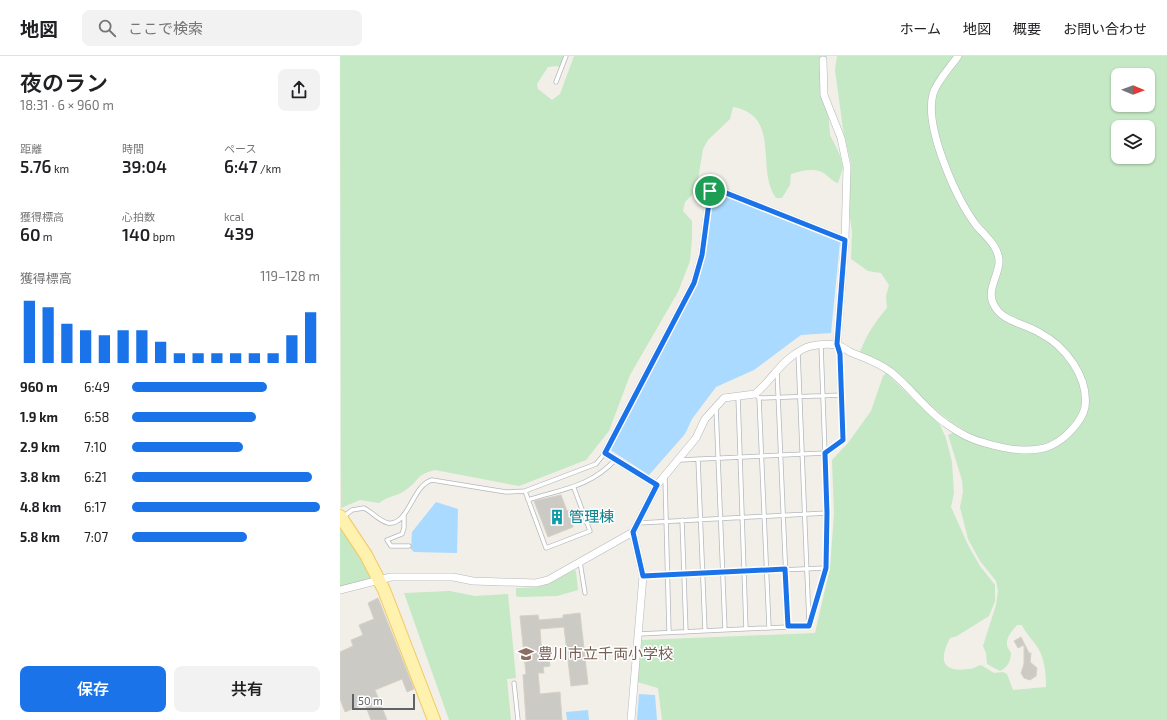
<!DOCTYPE html>
<html lang="ja">
<head>
<meta charset="utf-8">
<style>
  body { margin:0; font-family:"Exo 2","Noto Sans JP",sans-serif; background:#f2f2f2; color:#202124; height:100vh; display:flex; flex-direction:column; font-size:15px; white-space:nowrap }
  * { box-sizing:border-box; margin:0 }
  p { font-size:13px; color:#757577 }
  .icon { flex:none; width:22px; height:22px; fill:none; stroke:currentColor; stroke-width:2; stroke-linecap:round; stroke-linejoin:round }
  .map { position:relative; flex:1; overflow:hidden }
  .side { display:flex; flex-direction:column; background:#fff; width:340px }
  .side>* { flex:none }
  .needle { width:26px; rotate:91deg }
  .buttons { position:absolute; left:771px; top:12px; display:grid; gap:8px }
  .buttons a { display:grid; place-items:center; width:44px; height:44px; border-radius:8px; background:#fff; box-shadow:0 1px 3px #0004; font-size:20px }
  .scale { position:absolute; left:12px; bottom:10px; width:63px; box-sizing:border-box; padding-left:4px; border:2px solid #5f6368; border-top:0; font-size:11px; line-height:14px; white-space:nowrap; color:#5f6368; -webkit-text-stroke:3px #fff; paint-order:stroke }
  .pin { position:absolute; display:grid; place-items:center; width:34px; height:34px; color:#fff; margin:-17px; border:2px solid #fff; border-radius:50%; box-shadow:0 1px 4px #0007 }
  .round { display:grid; place-items:center; flex:none; width:42px; height:42px; border-radius:8px; background:#f2f2f2 }
  .summary { display:flex; align-items:center; justify-content:space-between; height:68px; padding:0 20px }
  h1 { font-size:22px; font-weight:600; line-height:30px }
  .metrics { display:grid; grid-template-columns:repeat(3,1fr); gap:6px; height:68px; padding:4px 20px }
  .metrics div { display:grid; align-content:center }
  .metrics b { font-size:17px; font-weight:600 }
  .metrics small { font-size:11px; font-weight:400 }
  .metrics p { font-size:11px }
  .chart { height:112px; padding:8px 20px }
  .chart p { display:flex; justify-content:space-between }
  .chart svg { width:100%; height:72px; margin-top:4px; stroke:#1a73e8; stroke-width:6 }
  .button { display:flex; gap:8px; margin-top:auto; padding:8px 20px }
  .button a { flex:1; height:46px; border-radius:8px; background:#1a73e8; color:#fff; font-size:16px; font-weight:600; line-height:46px; text-align:center }
  .button a+a { background:#f2f2f2; color:#202124 }
  ul { padding:0 20px; list-style:none; font-size:13px }
  li { display:grid; grid-template-columns:64px 48px 1fr; align-items:center; height:30px }
  li i { height:10px; border-radius:5px; background:#1a73e8 }
  header { display:flex; align-items:center; gap:24px; box-sizing:border-box; height:56px; padding:0 20px; background:#fff; border-bottom:1px solid #e0e0e0 }
  header strong { font-size:19px }
  nav { display:flex; gap:22px; margin-inline-start:auto; font-size:14px }
  .search { width:280px; height:36px; background:#f2f2f2; display:flex; align-items:center; gap:10px; box-sizing:border-box; padding:0 14px; border-radius:8px; color:#757577; font-size:15px }
  main { display:flex; flex:1; min-height:0 }
  .map>svg:first-child { display:block }
  .green { fill:#c5e8c5; fill-rule:evenodd }
  .water { fill:#aadaff }
  .building { fill:#cccac5; stroke:#d6d1c6 }
  .lines { fill:none; stroke-linecap:round; stroke-linejoin:round }
  .lane-casing { stroke:#b5b8bc; stroke-width:5 }
  .street-casing { stroke:#b5b8bc; stroke-width:8 }
  .primary-casing { stroke:#f2c960; stroke-width:14 }
  .lane { stroke:#fff; stroke-width:3.5 }
  .street { stroke:#fff; stroke-width:7 }
  .primary { stroke:#fff2af; stroke-width:12 }
  .route-casing { stroke:#fff; stroke-width:8 }
  .route { stroke:#1a73e8; stroke-width:5 }
  .labels { text-anchor:middle; stroke-width:3; stroke-linejoin:round; paint-order:stroke }
  .culture-label { font-size:15px; fill:#0d838f; stroke:#fff; text-anchor:start }
  .education-label { font-size:15px; fill:#785e54; stroke:#fff; text-anchor:start }
</style>
</head>
<body>
<header>
<strong>地図</strong>
<div class="search"><svg class="icon" aria-label="search" viewBox="0 0 24 24"><circle cx="10" cy="10" r="6"/><path d="M15 15l6 6"/></svg>ここで検索</div>
<nav><a>ホーム</a><a>地図</a><a>概要</a><a>お問い合わせ</a></nav>
</header>
<main>
<section class="side">
<div class="summary"><div><h1>夜のラン</h1><p>18:31 · 6 × 960 m</p></div><a class="round"><svg class="icon" aria-label="share" viewBox="0 0 24 24"><path d="M12 15V3M7 8l5-5 5 5M5 13v7h14v-7"/></svg></a></div>
<div class="metrics">
<div><p>距離</p><b>5.76<small> km</small></b></div>
<div><p>時間</p><b>39:04</b></div>
<div><p>ペース</p><b>6:47<small> /km</small></b></div>
</div>
<div class="metrics">
<div><p>獲得標高</p><b>60<small> m</small></b></div>
<div><p>心拍数</p><b>140<small> bpm</small></b></div>
<div><p>kcal</p><b>439</b></div>
</div>
<div class="chart"><p><span>獲得標高</span>119–128 m</p>
<svg viewBox="0 0 160 44" preserveAspectRatio="none"><path d="M5 44V6M15 44V10M25 44V20M35 44V24M45 44V27M55 44V24M65 44V24M75 44V31M85 44V38M95 44V38M105 44V38M115 44V38M125 44V38M135 44V38M145 44V27M155 44V13"/></svg>
</div>
<ul>
<li><b>960 m</b>6:49<i style="width:72%"></i></li>
<li><b>1.9 km</b>6:58<i style="width:66%"></i></li>
<li><b>2.9 km</b>7:10<i style="width:59%"></i></li>
<li><b>3.8 km</b>6:21<i style="width:96%"></i></li>
<li><b>4.8 km</b>6:17<i style="width:100%"></i></li>
<li><b>5.8 km</b>7:07<i style="width:61%"></i></li>
</ul>
<div class="button"><a>保存</a><a>共有</a></div>
</section>
<div class="map">
<svg width="827" height="664" viewBox="0 0 827 664">
  <rect width="100%" height="100%" fill="#f1efe8"/>
  <path class="green" d="M0 0H228L223 13 217 10 208 11 197 28 198 33 212 44 220 38 234 0H487L485 11 490 79 500 99 503 112 498 127C492 125 490 122 485 118 475 111 462 115 451 118L450 129 442 142H436C415 112 442 60 393 51L390 63 368 84 363 93 358 123 353 138 345 146 343 155 352 165V182L350 205 338 236 290 319 269 375 246 404 179 430 95 414C75 419 81 423 67 433 58 440 48 440 39 447L20 444 1 452Z
    M497 0H614C607 14 594 31 589 46 582 67 610 137 623 155 632 168 651 186 655 200 660 218 642 228 651 250 676 265 707 279 725 302 768 356 721 401 662 389 625 381 600 359 574 333 568 327 562 319 555 314 545 306 532 301 520 296 527 278 535 266 547 252L546 240 549 229 541 217 528 215 511 203 512 176 509 153 511 108 503 73 495 14Z
    M621 0H827V664H322L318 632 297 626 302 584 475 577 490 512 494 458 492 404 508 387 531 355 543 320 546 317 600 369 606 382 612 406 614 437 611 451 629 491 640 510 655 529V545L649 560 617 580 610 582C599 604 601 617 629 613 633 613 637 610 641 609L654 617 663 616 667 618 673 634 706 631C706 618 705 604 698 592 693 584 686 578 682 569H677C672 575 666 581 667 589 667 592 670 594 671 597 671 605 667 612 660 615L647 608 646 597 643 590 656 549 658 535 656 525 640 505 628 483 620 451 623 436 622 424 608 379 615 376C644 388 692 412 721 387 731 379 741 357 748 346L729 298 665 258 656 247 654 237 662 209 660 194 626 149 610 115 596 71 594 46 597 36ZM778 19H808V49H778ZM778 71H808V101H778Z
    M0 471 34 523 0 531Z
    M234 514 236 515 238 534 217 540 179 541 176 540V532C204 532 209 528 234 514Z
    M110 535 135 540 168 538 176 622 167 623 171 664H109L64 537Z"/>
  <path class="water" d="M373 134 500 186 491 277 461 279 414 314 376 331 352 363 345 378 309 419 269 393 354 235 365 200Z
    M96 446 118 453 117 497 74 496 71 493 72 476Z
    M299 638 315 639 317 664H297Z
    M248 654 249 664H227L226 656Z"/>
  <path class="building" d="M221 439 227 455 231 454 236 466 232 467 233 471 208 481 194 445Z
    M38 542 74 633 67 636 62 623 35 634 47 664H31L25 648 5 656 0 643V596L13 590 11 584 23 579 19 569 34 563 28 547Z
    M240 557 248 628 231 630 224 571 200 573 202 602 209 601 210 610 203 611 204 617H198L200 638 220 636 222 664H186L183 619 186 618 180 560 198 559 199 564 223 562V559Z
    M681 581 689 597H691L690 606 697 612 696 620 690 624 684 622 681 617 684 608V589L678 592 674 585Z"/>
  <g class="lines">
    <defs>
      <path id="lane" d="M216 26 226 0
        M458 296 469 567
        M437 315 448 570
        M398 340 406 573
        M417 340 419 342 502 339
        M419 342 429 571
        M376 351 385 574
        M358 403 365 575
        M340 404 485 397 481 289
        M325 422 329 576
        M185 435 206 492 250 475 234 432
        M188 444C222 433 250 431 275 404
        M64 458V472L62 478 47 484 51 490H69
        M3 461 12 454 24 452C32 456 39 465 48 467 69 470 72 429 92 424L166 436 185 435 256 408 265 397
        M342 464 346 576
        M298 467 487 457
        M240 506 245 537
        M303 520 486 512
        M299 578 469 570 486 512 487 457 485 397 503 384 500 298 497 290
        M174 627 178 664"/>
      <path id="street" d="M483 4 484 39 501 82 507 111 505 184 497 289
        M317 429 265 397 354 227 362 199 371 131 505 184
        M0 534 51 521H113L133 525 196 527 208 524 293 476
        M291 664 303 520 293 476 317 429 356 382 365 363 384 342 415 338C434 322 440 305 463 293 471 289 486 287 496 289 501 289 506 294 510 296 524 302 538 306 551 316 569 330 587 355 605 367 616 375 632 384 645 387 665 393 690 398 710 390 724 384 742 366 745 351 749 321 725 290 700 277 684 267 661 266 653 247 647 234 658 220 659 207 660 191 645 180 636 169 616 142 584 71 593 38 597 24 610 12 618 0"/>
      <path id="primary" d="M0 460 26 499 44 534 94 664"/>
    </defs>
    <use href="#lane" class="lane-casing"/>
    <use href="#street" class="street-casing"/>
    <use href="#primary" class="primary-casing"/>
    <use href="#lane" class="lane"/>
    <use href="#street" class="street"/>
    <use href="#primary" class="primary"/>
  </g>
  <g class="lines">
    <defs>
      <path id="route" d="M371 131 505 184 497 288 500 298 503 384 485 397 487 457 486 512 469 570H448L445 513 303 520 293 476 317 429 265 397 354 227 362 199Z"/>
    </defs>
    <use href="#route" class="route-casing"/>
    <use href="#route" class="route"/>
  </g>
  <defs>
    <symbol id="building-bare" viewBox="-9 -9 18 18"><path d="M-4-6H4V6H1V3H-1V6H-4ZM-2.5-4.3h1.7v1.8h-1.7ZM.8-4.3h1.7v1.8H.8ZM-2.5-1h1.7V.8h-1.7ZM.8-1h1.7V.8H.8Z" fill="#0f9aa8" stroke="#fff" stroke-width="2.5" paint-order="stroke"/></symbol>
    <symbol id="school-bare" viewBox="-9 -9 18 18"><path d="M0-5L7-2L0 1L-7-2ZM-4 1L0 2.5L4 1V4Q0 6-4 4Z" fill="#8d6e63" stroke="#fff" stroke-width="2.5" paint-order="stroke"/></symbol>
  </defs>
  <g fill-rule="evenodd">
    <use href="#building-bare" x="206" y="450" width="22" height="22"/>
    <use href="#school-bare" x="175" y="587" width="22" height="22"/>
  </g>
  <g class="labels">
    <g class="culture-label">
      <text x="229" y="466">管理棟</text>
    </g>
    <g class="education-label">
      <text x="198" y="603">豊川市立千両小学校</text>
    </g>
  </g>
</svg>
<div class="buttons">
<a><svg class="needle" viewBox="-14 -14 28 28"><path d="M0-13l5 13h-10z" fill="#e53935"/><path d="M0 13l5-13h-10z" fill="#757577"/></svg></a>
<a><svg class="icon" aria-label="layers" viewBox="0 0 24 24"><path d="M12 4l9 5-9 5-9-5zM3 14l9 5 9-5"/></svg></a>
</div>
<div class="scale">50 m</div>
<div class="pin" style="left:370px;top:135px;background:#1e9e55"><svg class="icon" aria-label="arrive" viewBox="0 0 24 24"><path d="M6 21V4h12l-3 4 3 4H6"/></svg></div>
</div>
</main>
</body>
</html>
